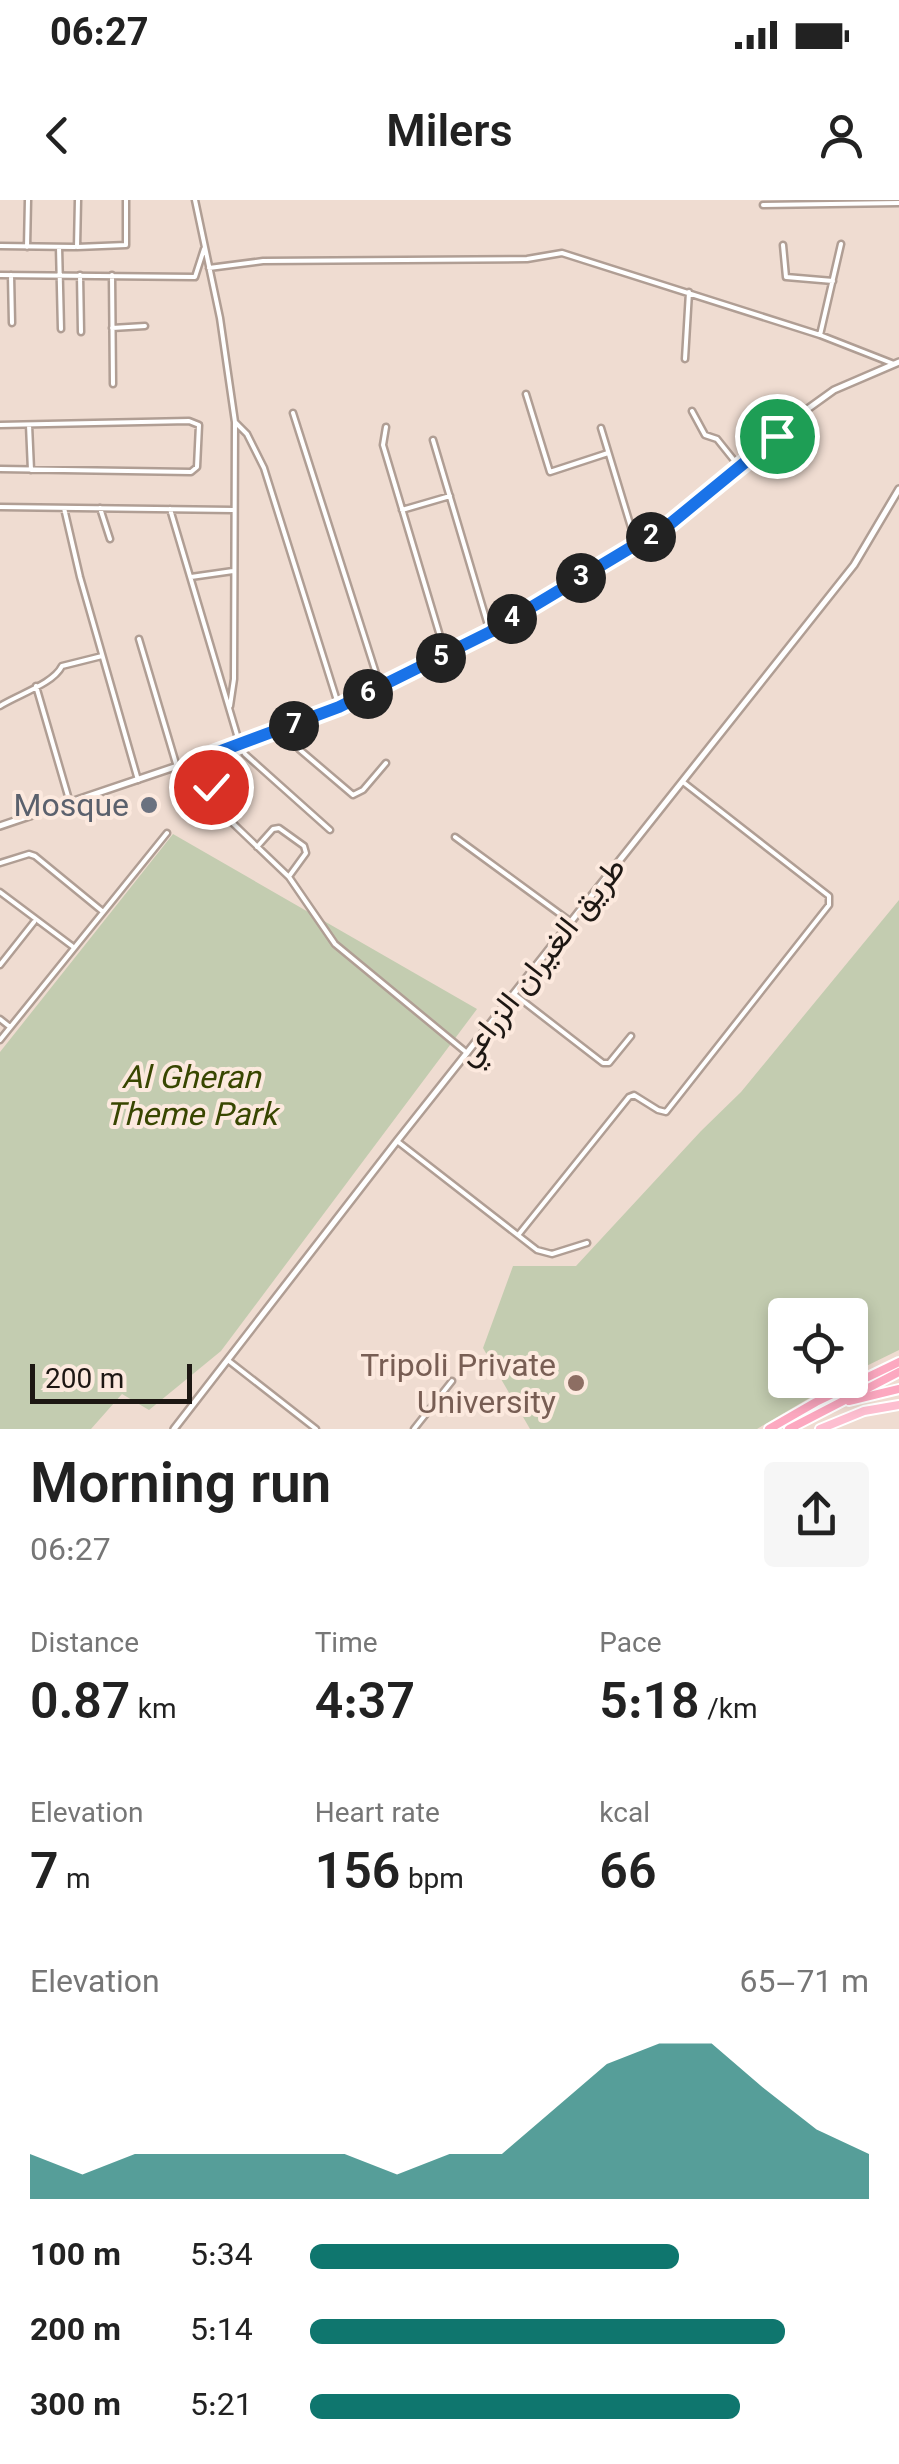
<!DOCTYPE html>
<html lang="en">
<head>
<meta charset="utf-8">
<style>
  body { margin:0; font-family:Georgia,Vazirmatn,serif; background:#f6f6f6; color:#222; height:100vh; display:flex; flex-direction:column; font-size:38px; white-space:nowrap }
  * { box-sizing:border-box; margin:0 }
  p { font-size:32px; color:#767676 }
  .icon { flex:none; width:55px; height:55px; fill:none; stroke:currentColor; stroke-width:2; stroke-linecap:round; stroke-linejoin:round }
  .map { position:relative; height:1229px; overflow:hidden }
  .details { display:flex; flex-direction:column; background:#fff; flex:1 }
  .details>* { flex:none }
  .tools { position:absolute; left:768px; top:1098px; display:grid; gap:20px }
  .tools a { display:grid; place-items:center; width:100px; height:100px; border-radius:10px; background:#fff; box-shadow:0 5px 15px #0003; font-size:50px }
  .scale { position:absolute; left:30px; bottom:25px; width:162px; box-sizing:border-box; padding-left:10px; border:5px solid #1d1713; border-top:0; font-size:28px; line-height:35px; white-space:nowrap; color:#1d1713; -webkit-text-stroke:8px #fce9de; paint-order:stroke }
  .pin { position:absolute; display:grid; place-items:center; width:85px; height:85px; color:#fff; margin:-42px; border:5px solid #fff; border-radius:50%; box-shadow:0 2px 10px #0007 }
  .km { position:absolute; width:50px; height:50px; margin:-25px; border-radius:50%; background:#222; color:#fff; font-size:28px; line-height:50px; text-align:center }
  .round { display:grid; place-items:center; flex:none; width:105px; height:105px; border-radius:10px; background:#f6f6f6 }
  .summary { display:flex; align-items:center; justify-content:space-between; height:170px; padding:0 30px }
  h1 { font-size:55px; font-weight:600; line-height:75px }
  .metrics { display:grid; grid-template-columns:repeat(3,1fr); gap:15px; height:170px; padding:10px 30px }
  .metrics div { display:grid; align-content:center }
  .metrics b { font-size:50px; font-weight:600 }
  .metrics small { font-size:28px; font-weight:400 }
  .metrics p { font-size:28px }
  .chart { height:280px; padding:20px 30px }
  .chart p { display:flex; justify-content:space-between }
  .chart svg { width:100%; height:180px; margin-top:10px; fill:#0f766e; opacity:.7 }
  ul { padding:0 30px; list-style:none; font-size:32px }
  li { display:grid; grid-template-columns:160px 120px 1fr; align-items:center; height:75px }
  li i { height:25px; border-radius:12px; background:#0f766e }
  .status { display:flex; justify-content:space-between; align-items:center; height:70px; padding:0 50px; background:#fff; direction:ltr }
  .status svg { height:28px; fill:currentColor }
  header { display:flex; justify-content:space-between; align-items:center; height:130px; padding:0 30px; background:#fff; font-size:45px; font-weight:600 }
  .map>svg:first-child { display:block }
  .green { fill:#c3ccb0 }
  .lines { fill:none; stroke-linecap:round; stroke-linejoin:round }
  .minor-casing { stroke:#b09e94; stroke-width:9 }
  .tertiary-casing { stroke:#b09e94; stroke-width:10 }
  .primary-casing { stroke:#fff; stroke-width:12 }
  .trunk-casing { stroke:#fff; stroke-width:12 }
  .minor { stroke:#fff; stroke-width:4 }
  .tertiary { stroke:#fff; stroke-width:5 }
  .primary { stroke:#fdbed0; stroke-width:8 }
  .trunk { stroke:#fca8c0; stroke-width:8 }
  .route-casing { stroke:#fff; stroke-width:20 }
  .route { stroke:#1a73e8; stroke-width:12 }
  .worship-dot { fill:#6b7280; stroke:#fce9de; stroke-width:4 }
  .education-dot { fill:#8d6e63; stroke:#fce9de; stroke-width:4 }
  .labels { text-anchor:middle; stroke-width:8; stroke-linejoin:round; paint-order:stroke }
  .worship-label { font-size:32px; fill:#5b616d; stroke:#fce9de; text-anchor:end }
  .street-label { font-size:32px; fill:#1d1713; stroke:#fce9de }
  .park-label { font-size:32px; font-style:italic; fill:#384600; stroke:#fce9de }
  .education-label { font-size:32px; fill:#785e54; stroke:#fce9de; text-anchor:end }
</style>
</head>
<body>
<div class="status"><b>06:27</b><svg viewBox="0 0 49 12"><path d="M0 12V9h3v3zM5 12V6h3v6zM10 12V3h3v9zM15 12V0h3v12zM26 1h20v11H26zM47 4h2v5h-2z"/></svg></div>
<header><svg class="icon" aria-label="back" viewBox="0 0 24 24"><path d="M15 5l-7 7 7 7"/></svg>Milers<svg class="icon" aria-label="person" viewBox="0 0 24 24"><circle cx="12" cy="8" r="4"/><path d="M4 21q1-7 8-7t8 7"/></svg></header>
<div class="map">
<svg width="899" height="1229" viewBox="0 0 899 1229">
  <rect width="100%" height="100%" fill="#efdcd1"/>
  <path class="green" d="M173 634 477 809 221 1151 149 1210 122 1194 91 1229H0V852Z
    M899 700V1150L850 1174V1115H785V1180H840L757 1229H530L483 1148 513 1066H576L701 931 741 892Z"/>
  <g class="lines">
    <defs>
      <path id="minor" d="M78 0 77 47 126 45V0
        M195 0 220 118 235 222 234 479 230 506
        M763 5 899 3
        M783 45 786 77 833 81
        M0 46 75 47
        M27 47 28 0
        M59 47 61 129
        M209 68 263 61 527 59 562 53 820 135 894 164
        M0 75 195 77 204 49
        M11 75 12 123
        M80 75 81 132
        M112 75 113 184
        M112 128 145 126
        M820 135 841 44
        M685 159 689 92
        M526 194 550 272 608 253
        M692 211 705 235 717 239 741 269
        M293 213 381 489
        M235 222 247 234 264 268 339 507
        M0 225 189 221 199 225 197 267 191 272 0 269
        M29 225 31 270
        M386 227 383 245 446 456
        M601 228 637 347
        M433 240 490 432
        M0 307 233 310
        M64 308 80 377 138 580
        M100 308 110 339
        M170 309 240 545 245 554 330 630
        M402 310 450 296
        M191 377 233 371
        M139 439 177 567
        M36 486 70 603
        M0 506C19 494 53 484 62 466L102 456
        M284 530 299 549 353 595 363 590 386 563
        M191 563 211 587 217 608 289 677 335 744 467 853
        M455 637 571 722
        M257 647 273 629 279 628 304 646 306 653 290 675
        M0 663 29 654 35 656 102 711
        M0 692 72 746
        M0 765 34 722
        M514 794 603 863H609L631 836
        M0 819 10 827
        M0 840 167 633
        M397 941 537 1050 552 1054 587 1043
        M519 1034 629 897 634 895 658 910 666 912 829 705V696L683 582
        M229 1161 316 1229
        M414 1229 452 1181"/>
      <path id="tertiary" d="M0 626 284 530 381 489 446 456 637 347 698 304 802 213 834 190 899 162
        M174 1229 397 941 854 365 899 289"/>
      <path id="primary" d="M820 1229 864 1211 899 1205"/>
      <path id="trunk" d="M849 1201 899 1189
        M769 1229 816 1202 899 1162
        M789 1229 899 1172"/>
    </defs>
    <use href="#minor" class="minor-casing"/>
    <use href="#tertiary" class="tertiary-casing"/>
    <use href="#primary" class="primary-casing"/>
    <use href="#trunk" class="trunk-casing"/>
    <use href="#minor" class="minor"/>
    <use href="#tertiary" class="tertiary"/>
    <use href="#primary" class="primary"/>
    <use href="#trunk" class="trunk"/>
  </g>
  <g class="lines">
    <defs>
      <path id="route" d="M211 587 191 562 339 507 490 432 670 324 777 236"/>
    </defs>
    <use href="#route" class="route-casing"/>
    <use href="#route" class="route"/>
  </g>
  <circle class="worship-dot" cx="149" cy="605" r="10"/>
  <circle class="education-dot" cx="576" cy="1183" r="10"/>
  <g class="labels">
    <g class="worship-label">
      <text x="129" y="616">Mosque</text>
    </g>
    <g class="street-label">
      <text transform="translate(540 761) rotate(-52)" y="11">طريق الغيران الزراعي</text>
    </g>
    <g class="park-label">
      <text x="191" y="888">Al Gheran<tspan x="191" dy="37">Theme Park</tspan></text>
    </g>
    <g class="education-label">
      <text x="556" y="1176">Tripoli Private<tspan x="556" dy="37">University</tspan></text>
    </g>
  </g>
</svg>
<div class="tools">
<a><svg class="icon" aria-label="locate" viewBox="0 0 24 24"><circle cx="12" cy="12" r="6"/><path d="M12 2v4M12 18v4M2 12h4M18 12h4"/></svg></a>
</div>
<div class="scale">200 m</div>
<div class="pin" style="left:777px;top:236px;background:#1e9e55"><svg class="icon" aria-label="arrive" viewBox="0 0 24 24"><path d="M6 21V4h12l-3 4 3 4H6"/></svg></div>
<div class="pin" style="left:211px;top:587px;background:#d93025"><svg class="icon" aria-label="check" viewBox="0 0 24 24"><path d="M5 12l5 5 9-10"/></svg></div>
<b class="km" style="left:651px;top:337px">2</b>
<b class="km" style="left:581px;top:378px">3</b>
<b class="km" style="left:512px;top:419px">4</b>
<b class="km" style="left:441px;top:458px">5</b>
<b class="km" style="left:368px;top:494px">6</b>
<b class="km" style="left:294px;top:526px">7</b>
</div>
<section class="details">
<div class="summary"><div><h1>Morning run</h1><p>06:27</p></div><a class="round"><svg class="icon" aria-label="share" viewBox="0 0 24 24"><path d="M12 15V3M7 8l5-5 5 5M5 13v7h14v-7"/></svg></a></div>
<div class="metrics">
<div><p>Distance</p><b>0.87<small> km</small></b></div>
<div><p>Time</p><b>4:37</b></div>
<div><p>Pace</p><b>5:18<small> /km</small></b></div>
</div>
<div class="metrics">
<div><p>Elevation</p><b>7<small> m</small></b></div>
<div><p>Heart rate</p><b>156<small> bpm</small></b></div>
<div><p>kcal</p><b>66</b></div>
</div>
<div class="chart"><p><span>Elevation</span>65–71 m</p>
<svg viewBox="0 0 160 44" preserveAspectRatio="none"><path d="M0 44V33L10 38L20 33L30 33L40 33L50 33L60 33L70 38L80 33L90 33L100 22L110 11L120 6L130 6L140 17L150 27L160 33V44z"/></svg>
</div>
<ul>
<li><b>100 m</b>5:34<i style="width:66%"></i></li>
<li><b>200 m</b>5:14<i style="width:85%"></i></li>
<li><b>300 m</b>5:21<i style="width:77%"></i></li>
</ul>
</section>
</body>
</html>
